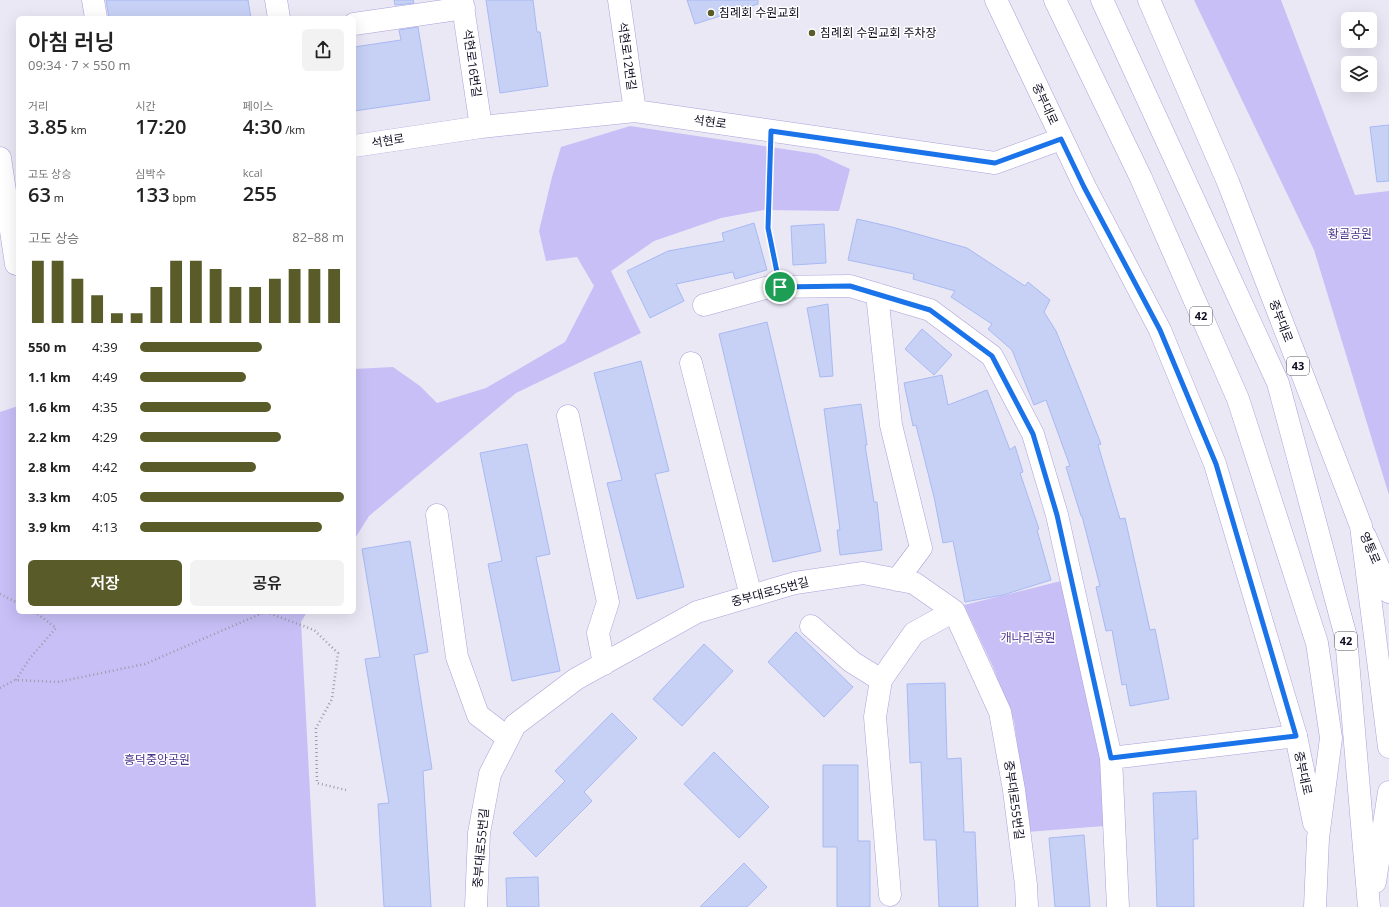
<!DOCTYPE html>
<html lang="ko">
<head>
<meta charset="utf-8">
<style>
  body { margin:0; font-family:"Open Sans","Noto Sans KR",sans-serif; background:#f2f2f2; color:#222; height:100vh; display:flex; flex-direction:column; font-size:15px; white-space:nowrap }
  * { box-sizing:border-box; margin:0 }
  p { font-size:13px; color:#767676 }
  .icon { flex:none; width:22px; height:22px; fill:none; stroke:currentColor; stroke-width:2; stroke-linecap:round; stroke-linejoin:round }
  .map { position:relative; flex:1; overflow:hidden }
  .side { position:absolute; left:16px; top:16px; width:340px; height:598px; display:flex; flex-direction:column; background:#fff; border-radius:6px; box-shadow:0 4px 16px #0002 }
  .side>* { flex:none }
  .controls { position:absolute; left:1341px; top:12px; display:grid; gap:8px }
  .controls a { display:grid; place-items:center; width:36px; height:36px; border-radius:6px; background:#fff; box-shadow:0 4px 16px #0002; font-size:20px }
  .pin { position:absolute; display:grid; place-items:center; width:34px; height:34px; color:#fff; margin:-17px; border:2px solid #fff; border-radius:50%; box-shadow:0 1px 4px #0007 }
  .round { display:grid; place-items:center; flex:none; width:42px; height:42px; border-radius:6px; background:#f2f2f2 }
  .headline { display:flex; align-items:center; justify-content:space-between; height:68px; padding:0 12px }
  h1 { font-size:22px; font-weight:600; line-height:30px }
  .figures { display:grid; grid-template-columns:repeat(3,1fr); gap:6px; height:68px; padding:4px 12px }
  .figures div { display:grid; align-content:center }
  .figures b { font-size:20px; font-weight:600 }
  .figures small { font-size:11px; font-weight:400 }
  .figures p { font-size:11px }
  .chart { height:112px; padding:8px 12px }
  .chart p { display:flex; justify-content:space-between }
  .chart svg { width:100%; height:72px; margin-top:4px; stroke:#595b29; stroke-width:6 }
  .action { display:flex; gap:8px; margin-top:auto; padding:8px 12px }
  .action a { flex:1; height:46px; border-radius:6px; background:#595b29; color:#fff; font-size:16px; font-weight:600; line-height:46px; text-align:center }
  .action a+a { background:#f2f2f2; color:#222 }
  ul { padding:0 12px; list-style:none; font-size:13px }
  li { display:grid; grid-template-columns:64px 48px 1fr; align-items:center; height:30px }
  li i { height:10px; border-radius:5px; background:#595b29 }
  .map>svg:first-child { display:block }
  .green { fill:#c7bff6 }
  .building { fill:#c6d1f5; stroke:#a8b9f3 }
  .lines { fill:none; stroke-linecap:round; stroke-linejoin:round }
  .minor-casing { stroke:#aaa1db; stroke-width:23 }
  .major-casing { stroke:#aaa1db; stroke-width:23 }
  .path { stroke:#9d9baa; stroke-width:2.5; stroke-dasharray:1 3; stroke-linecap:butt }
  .minor { stroke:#fff; stroke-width:22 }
  .major { stroke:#fff; stroke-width:22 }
  .route-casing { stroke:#fff; stroke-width:8 }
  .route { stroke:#1a73e8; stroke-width:5 }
  .poi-dot { fill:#595b29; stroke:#fff; stroke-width:1.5 }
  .labels { text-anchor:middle; stroke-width:3; stroke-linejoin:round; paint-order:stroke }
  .shield { fill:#fff; stroke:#575462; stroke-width:1 }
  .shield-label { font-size:11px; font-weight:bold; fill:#0f0b1f }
  .poi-label { font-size:12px; fill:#0f0b1f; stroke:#fff; text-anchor:start }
  .street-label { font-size:12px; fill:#0f0b1f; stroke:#fff }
  .park-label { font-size:12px; fill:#4c358c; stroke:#fff }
</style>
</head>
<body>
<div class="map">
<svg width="1389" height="907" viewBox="0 0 1389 907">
  <rect width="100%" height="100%" fill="#eae8f5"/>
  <path class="green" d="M1194 0H1281L1355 195 1389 191V495L1314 250Z
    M630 126 817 154 850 169 839 211 764 210 721 218 654 241 611 271 641 333 516 393 369 516 354 540V369L393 367 420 386 437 403 486 388 565 342 594 286 577 257 546 261 539 231 552 177 561 147Z
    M18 406V612H307L301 622 316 907H0V412Z
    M1061 581 1103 760 1104 826 1027 832 1023 787 1014 721 993 667 964 605Z"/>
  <path class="building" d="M106 0H248L251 18H109Z
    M394 0H413L414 3 395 5Z
    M486 0H533L537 32H540L548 86 500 93Z
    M687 0H758V4L695 24Z
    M418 27 430 100 354 111V47L401 40 399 30Z
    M1389 125V181L1377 182 1370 127Z
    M857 219 892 227 967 248 1025 286 1028 282 1050 300 1044 312 1056 331 1082 395 1101 444 1098 445 1120 519 1125 518 1150 630 1155 629 1169 699 1130 706 1126 684 1122 685 1112 630 1106 631 1096 587 1100 586 1082 516H1081L1066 467 1070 466 1046 400 1034 405 1012 350 988 329 992 324 951 297 955 291 913 279 914 274 848 260Z
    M754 223 767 270 735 279 733 272 676 284 684 301 650 318 627 271 668 251 724 241 722 233Z
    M824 224 826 263 793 265 791 226Z
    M828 304 833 376 820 377 807 308Z
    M767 322 821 551 773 562 719 334Z
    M922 329 952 355 934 375 905 349Z
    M641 361 669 471 655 474 684 587 637 599 607 483 622 480 594 373Z
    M942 375 948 405 987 390 1010 450 1015 446 1023 472 1020 473 1039 529 1037 530 1051 580 1003 595 965 602 953 541 943 543 934 497 916 425 913 426 904 383Z
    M861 404 867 445H865L874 502H877L882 550 840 555 837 530H840L824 409Z
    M527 444 550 554 536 557 560 671 512 681 488 564 502 561 480 453Z
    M410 541 428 652 414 655 432 769 423 771 431 907H384L378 804 389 803 365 659 380 657 362 549Z
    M796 632 853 687 824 717 768 662Z
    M704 644 733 671 682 726 653 699Z
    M945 683 947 759 961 758 964 832H975L978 907H939L936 840H924L921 762 910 763 907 684Z
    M612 713 637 738 584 792 592 801 536 857 513 833 565 781 555 771Z
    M714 752 769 807 739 838 684 784Z
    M823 765H858V841H870V907H837V847H823Z
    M1196 791 1198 839H1193L1194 907H1157L1153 793Z
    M1084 835 1090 907H1055L1049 838Z
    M744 863 767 887 747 907H700Z
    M538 877 539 907H507L506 878Z"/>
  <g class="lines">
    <defs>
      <path id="minor" d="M93 0 96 18
        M276 0 279 18
        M462 0 481 127
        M619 0 635 111
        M354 24 464 8
        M354 146 481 127 635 111 995 163 1061 139
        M0 158 16 264
        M877 294 891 425 921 548 897 580
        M704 305 769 287 850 286 930 310 992 356 1033 434 1057 515 1111 758 1118 907
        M691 363 751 596
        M568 416 608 602 598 633 604 664
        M437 515 457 657 478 715 508 738
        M1365 536 1389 592
        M811 626 852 662 881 680
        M1111 758 1296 736
        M890 895 875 717 881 680 914 633 954 611
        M476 907 479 833 490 774 515 725 576 679 697 612 795 583 863 573 914 583 954 611 1000 712 1014 790 1026 885 1027 907"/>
      <path id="major" d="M996 0 1085 187 1160 330 1215 464 1296 736 1314 823
        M1055 0 1141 178 1238 399 1317 643 1331 738 1318 838 1315 907
        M1102 0 1278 383 1346 637 1369 907
        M1149 0 1228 182 1361 526 1389 747
        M1375 882 1389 792"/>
    </defs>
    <use href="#minor" class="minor-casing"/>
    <use href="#major" class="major-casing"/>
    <path class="path" d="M770 153 768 228 775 264
      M0 594 18 603
      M266 612 314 630 338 653 332 699 316 728 317 783 346 790
      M16 680 30 658 56 628 35 612
      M0 688 15 680 58 682 145 664 265 612"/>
    <use href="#minor" class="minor"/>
    <use href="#major" class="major"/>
  </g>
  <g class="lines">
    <defs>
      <path id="route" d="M771 131 995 163 1061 139 1084 187 1160 330 1216 464 1296 736 1111 758 1057 515 1033 434 992 356 930 310 850 286 780 287 768 228Z"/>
    </defs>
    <use href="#route" class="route-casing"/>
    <use href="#route" class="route"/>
  </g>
  <g class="poi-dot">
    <circle cx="711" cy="13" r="4"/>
    <circle cx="812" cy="33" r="4"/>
  </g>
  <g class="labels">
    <g class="shield">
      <rect x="1190" y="307" width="22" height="18" rx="3"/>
      <rect x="1287" y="357" width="22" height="18" rx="3"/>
      <rect x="1335" y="632" width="22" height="18" rx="3"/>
    </g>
    <g class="shield-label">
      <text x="1201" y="320">42</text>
      <text x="1298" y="370">43</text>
      <text x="1346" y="645">42</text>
    </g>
    <g class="poi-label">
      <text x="719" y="17">침례회 수원교회</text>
      <text x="820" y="37">침례회 수원교회 주차장</text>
    </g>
    <g class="street-label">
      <text transform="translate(627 56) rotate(82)" y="4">석현로12번길</text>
      <text transform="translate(472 63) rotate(82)" y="4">석현로16번길</text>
      <text transform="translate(1045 104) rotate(65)" y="4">중부대로</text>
      <text transform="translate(710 122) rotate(8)" y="4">석현로</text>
      <text transform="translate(388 141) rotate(-9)" y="4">석현로</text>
      <text transform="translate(1281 321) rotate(69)" y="4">중부대로</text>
      <text transform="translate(1370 548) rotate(67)" y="4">영통로</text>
      <text transform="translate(770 592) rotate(-15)" y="4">중부대로55번길</text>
      <text transform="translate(1303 773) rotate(78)" y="4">중부대로</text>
      <text transform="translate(1014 800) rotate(82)" y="4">중부대로55번길</text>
      <text transform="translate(481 848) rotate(-85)" y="4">중부대로55번길</text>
    </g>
    <g class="park-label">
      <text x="1350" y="238">황골공원</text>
      <text x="1028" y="642">개나리공원</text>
      <text x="157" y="764">흥덕중앙공원</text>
    </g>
  </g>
</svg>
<div class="controls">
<a><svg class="icon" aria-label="locate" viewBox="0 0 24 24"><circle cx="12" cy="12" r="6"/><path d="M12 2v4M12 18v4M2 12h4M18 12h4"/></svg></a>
<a><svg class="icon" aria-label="layers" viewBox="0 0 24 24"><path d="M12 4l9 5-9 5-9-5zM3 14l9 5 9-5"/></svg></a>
</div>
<div class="pin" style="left:780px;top:287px;background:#1e9e55"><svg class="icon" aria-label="arrive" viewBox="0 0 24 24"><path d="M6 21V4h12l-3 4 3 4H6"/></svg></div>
<section class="side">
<div class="headline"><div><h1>아침 러닝</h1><p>09:34 · 7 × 550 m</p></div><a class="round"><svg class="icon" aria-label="share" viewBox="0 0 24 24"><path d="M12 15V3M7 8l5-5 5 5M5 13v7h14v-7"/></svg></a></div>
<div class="figures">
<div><p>거리</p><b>3.85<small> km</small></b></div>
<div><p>시간</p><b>17:20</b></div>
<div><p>페이스</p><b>4:30<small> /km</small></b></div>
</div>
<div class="figures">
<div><p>고도 상승</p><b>63<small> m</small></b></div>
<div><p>심박수</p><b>133<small> bpm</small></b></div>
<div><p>kcal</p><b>255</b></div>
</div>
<div class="chart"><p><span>고도 상승</span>82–88 m</p>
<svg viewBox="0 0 160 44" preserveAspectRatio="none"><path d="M5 44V6M15 44V6M25 44V17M35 44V27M45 44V38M55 44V38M65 44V22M75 44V6M85 44V6M95 44V11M105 44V22M115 44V22M125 44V17M135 44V11M145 44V11M155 44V11"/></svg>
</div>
<ul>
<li><b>550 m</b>4:39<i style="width:60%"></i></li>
<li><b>1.1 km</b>4:49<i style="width:52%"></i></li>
<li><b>1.6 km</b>4:35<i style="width:64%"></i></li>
<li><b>2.2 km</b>4:29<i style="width:69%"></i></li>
<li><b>2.8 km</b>4:42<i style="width:57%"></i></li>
<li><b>3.3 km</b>4:05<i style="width:100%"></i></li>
<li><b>3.9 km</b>4:13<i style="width:89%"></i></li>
</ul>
<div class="action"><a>저장</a><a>공유</a></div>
</section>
</div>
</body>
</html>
